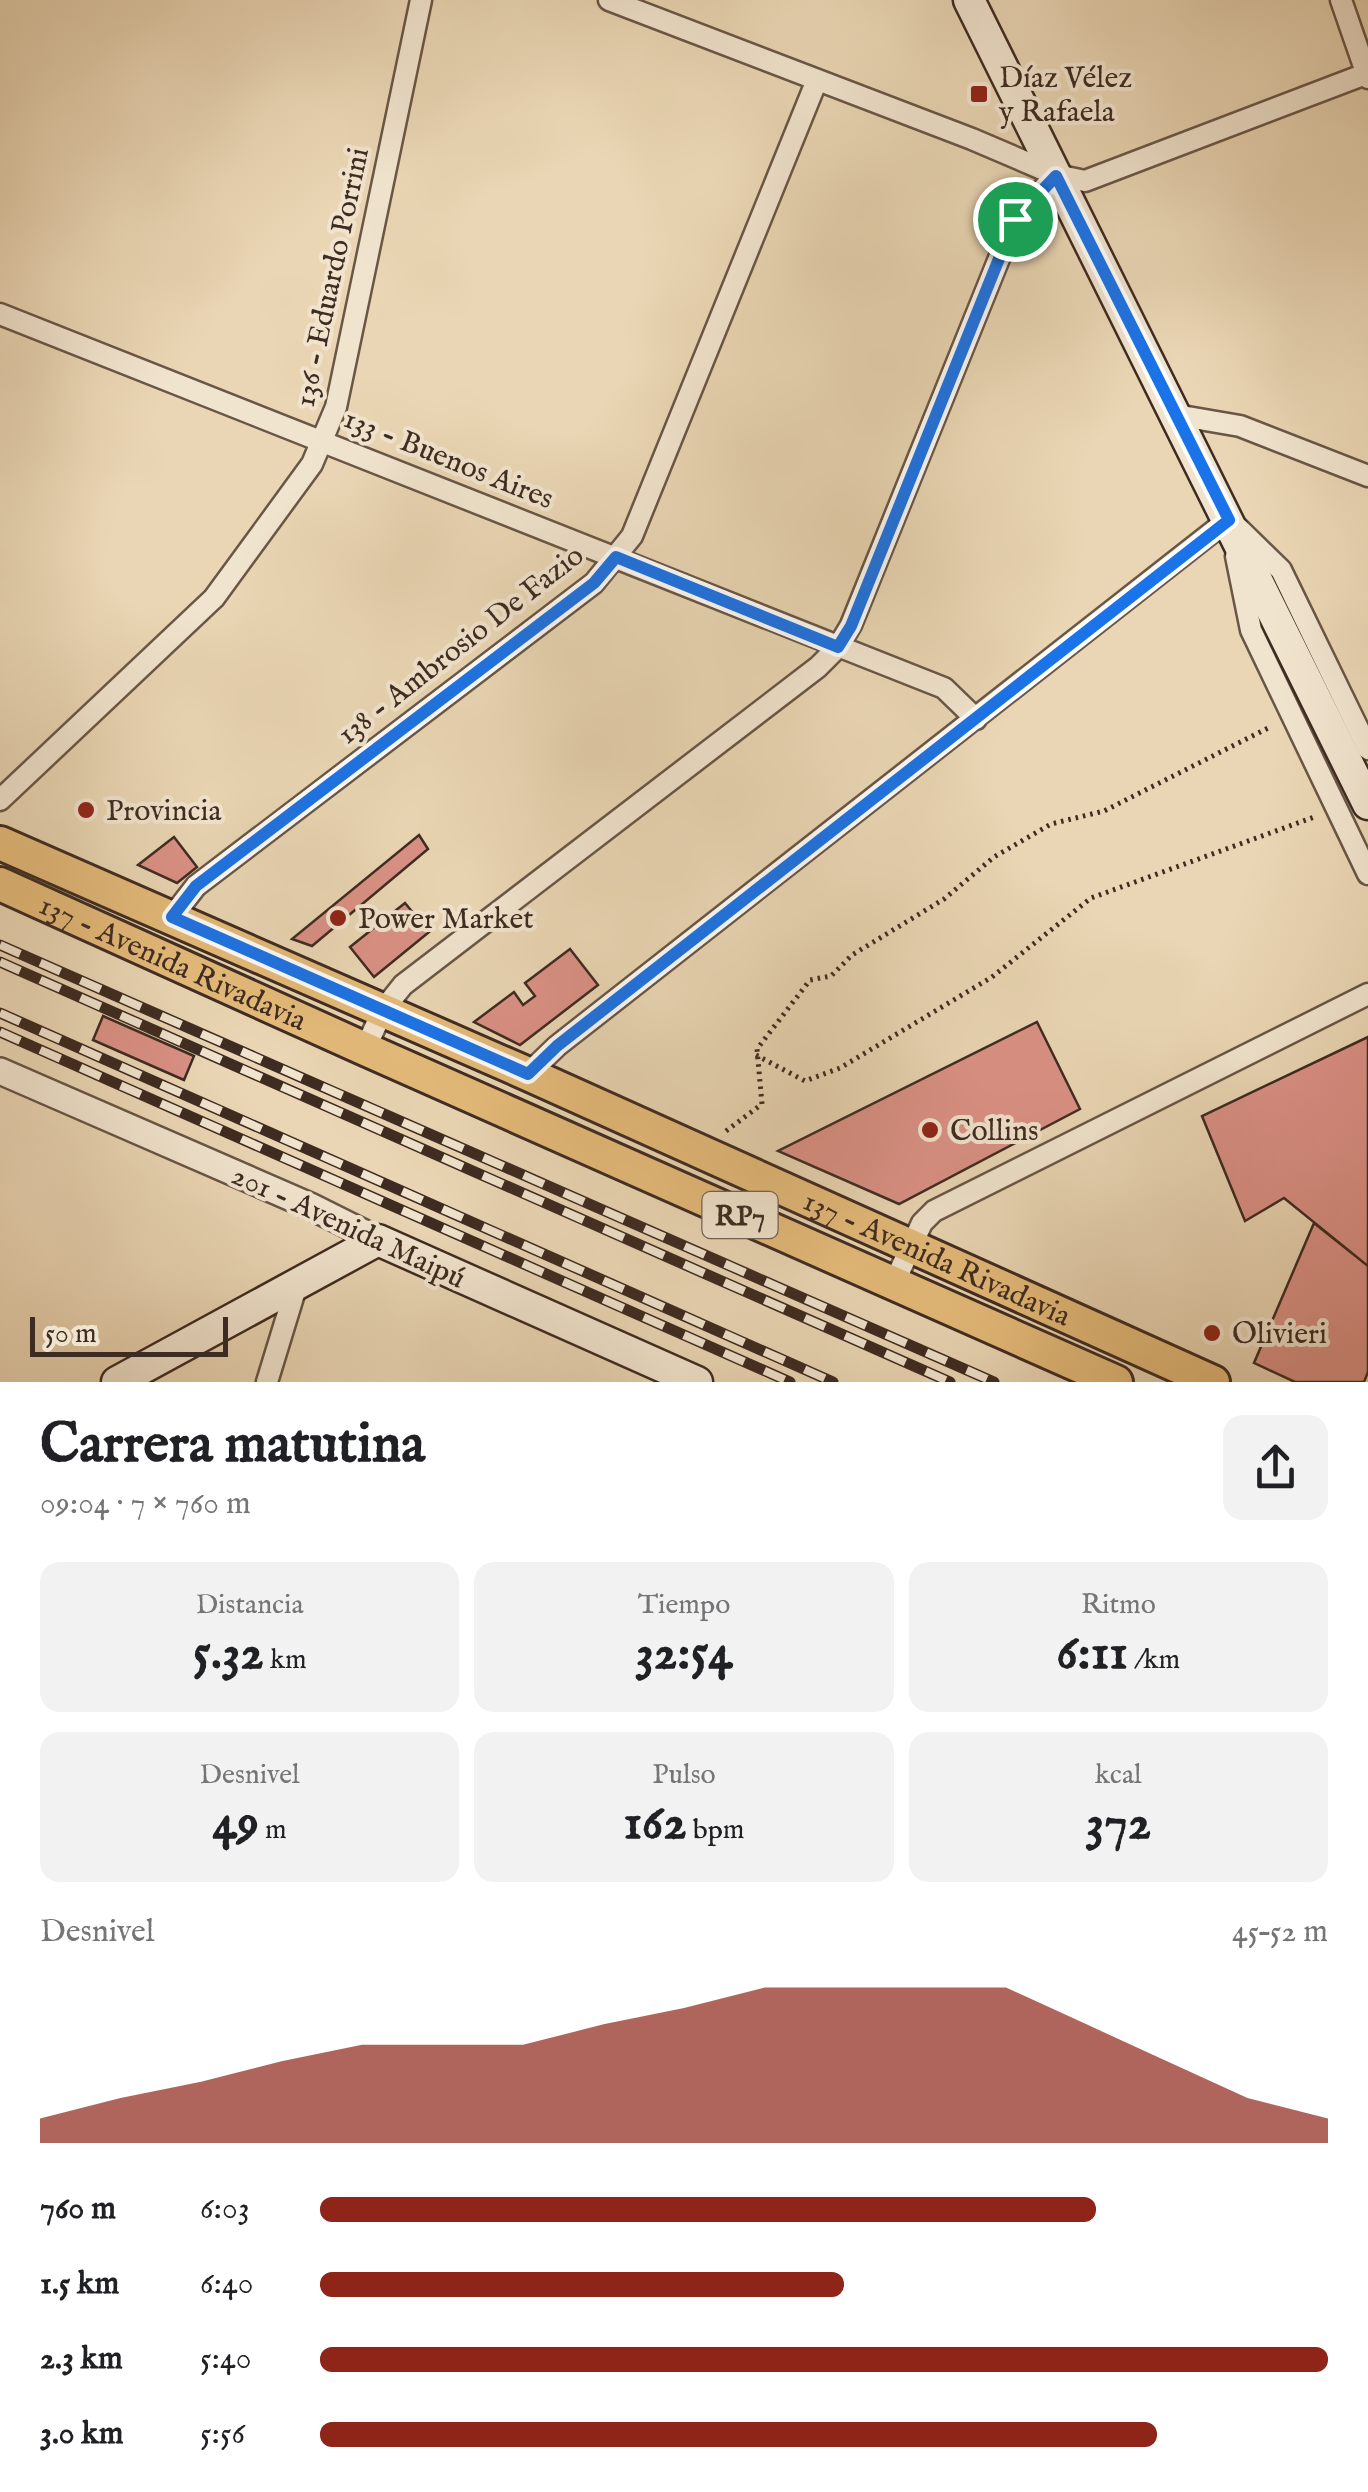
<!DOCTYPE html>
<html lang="es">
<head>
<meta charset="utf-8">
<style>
  body { margin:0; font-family:"IM FELL English",serif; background:#f2f2f2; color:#202124; height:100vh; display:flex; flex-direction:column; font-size:38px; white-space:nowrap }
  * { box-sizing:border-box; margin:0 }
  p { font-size:32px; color:#757577 }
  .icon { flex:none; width:55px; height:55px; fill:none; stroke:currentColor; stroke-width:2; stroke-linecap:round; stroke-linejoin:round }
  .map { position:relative; height:1382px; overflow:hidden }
  .sheet { display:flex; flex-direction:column; background:#fff; flex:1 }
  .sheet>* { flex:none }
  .scale { position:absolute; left:30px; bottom:25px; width:198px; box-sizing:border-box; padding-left:10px; border:5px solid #3e2b21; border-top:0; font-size:28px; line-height:35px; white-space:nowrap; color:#3e2b21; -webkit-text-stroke:8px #f1e4ce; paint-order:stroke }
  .pin { position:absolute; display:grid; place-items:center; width:85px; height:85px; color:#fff; margin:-42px; border:5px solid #fff; border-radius:50%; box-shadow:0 2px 10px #0007 }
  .round { display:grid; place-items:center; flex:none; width:105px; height:105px; border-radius:20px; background:#f2f2f2 }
  .head { display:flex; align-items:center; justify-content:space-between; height:170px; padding:0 40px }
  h1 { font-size:55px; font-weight:700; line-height:75px }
  .metrics { display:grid; grid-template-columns:repeat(3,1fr); gap:15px; height:170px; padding:10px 40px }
  .metrics div { display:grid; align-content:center; border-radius:20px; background:#f2f2f2; text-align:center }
  .metrics b { font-size:50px; font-weight:700 }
  .metrics small { font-size:28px; font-weight:400 }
  .metrics p { font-size:28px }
  .chart { height:280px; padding:20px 40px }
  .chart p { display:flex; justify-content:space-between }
  .chart svg { width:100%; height:180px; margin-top:10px; fill:#8f2418; opacity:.7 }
  ul { padding:0 40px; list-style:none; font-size:32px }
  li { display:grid; grid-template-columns:160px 120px 1fr; align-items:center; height:75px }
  li i { height:25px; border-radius:12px; background:#8f2418 }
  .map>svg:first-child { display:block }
  .building { fill:#db9186; stroke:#3e2b21; stroke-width:2.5 }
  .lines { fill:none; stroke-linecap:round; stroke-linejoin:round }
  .minor-casing { stroke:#695646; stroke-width:25 }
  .tertiary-casing { stroke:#695646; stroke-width:30 }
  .secondary-casing { stroke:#3e2b21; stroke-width:35 }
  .primary-casing { stroke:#3e2b21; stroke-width:38 }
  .path { stroke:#3e2b21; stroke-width:5; stroke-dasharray:2.5 5; stroke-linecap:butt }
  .minor { stroke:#f1e4ce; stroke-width:20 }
  .tertiary { stroke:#f1e4ce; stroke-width:25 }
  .secondary { stroke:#f1e4ce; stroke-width:30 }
  .primary { stroke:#e5bb7a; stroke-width:32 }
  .rail-casing { stroke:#3e2b21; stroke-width:11 }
  .rail { stroke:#f1e4ce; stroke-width:8; stroke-dasharray:22; stroke-linecap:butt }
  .route-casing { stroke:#fff; stroke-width:20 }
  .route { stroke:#1a73e8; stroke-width:12 }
  .poi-dot { fill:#8f2418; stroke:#f1e4ce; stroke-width:4 }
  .labels { text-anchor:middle; stroke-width:8; stroke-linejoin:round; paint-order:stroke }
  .shield { fill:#f1e4ce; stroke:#746255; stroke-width:2.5 }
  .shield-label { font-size:28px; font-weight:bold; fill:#3e2b21 }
  .poi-label { font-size:30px; fill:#3e2b21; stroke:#f1e4ce; text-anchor:start }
  .street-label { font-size:30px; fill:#3e2b21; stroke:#f1e4ce }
</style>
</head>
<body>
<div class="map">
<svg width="1368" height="1382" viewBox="0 0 1368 1382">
  <rect width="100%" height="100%" fill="#ead6b4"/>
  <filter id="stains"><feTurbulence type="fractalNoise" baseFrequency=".002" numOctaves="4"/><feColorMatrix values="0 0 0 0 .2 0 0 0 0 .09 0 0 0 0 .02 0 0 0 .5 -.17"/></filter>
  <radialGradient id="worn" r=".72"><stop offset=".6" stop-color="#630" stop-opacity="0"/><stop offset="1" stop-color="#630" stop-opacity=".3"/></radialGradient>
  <path class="building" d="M419 835 428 849 312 946 292 939Z
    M174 837 197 867 177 883 138 865Z
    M405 903 429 932 374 977 350 947Z
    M570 949 598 985 520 1045 474 1022 514 992 523 1005 535 996 525 983Z
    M103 1016 194 1056 184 1080 93 1040Z
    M1037 1022 1080 1109 899 1204 778 1151Z
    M1368 1037V1266L1284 1198 1245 1221 1202 1116Z
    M1314 1223 1368 1266V1372L1364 1382H1295L1254 1363Z"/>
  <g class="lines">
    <defs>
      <path id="minor" d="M609 0 972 139 1056 175 1085 181 1368 73
        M1341 0 1368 78
        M0 314 944 688 976 719
        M1176 415 1240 426 1368 476
        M1238 528 1281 570 1368 749
        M1236 556 1251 630 1368 874
        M0 800 214 598 312 464 336 407 421 0
        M172 917 196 886 594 583 632 536 817 80
        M365 1049 383 1010 403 985 818 667 838 647 851 625 1015 219 1056 175
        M528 1074 557 1046 1229 519
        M894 1283 922 1223 934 1211 1368 994
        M267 1382 297 1284"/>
      <path id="tertiary" d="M0 1071 310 1206 378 1240"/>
      <path id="secondary" d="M969 0 1368 804
        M117 1382 378 1240 697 1382"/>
      <g id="primary">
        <path id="s1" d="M0 843 528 1074 1213 1382"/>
        <path id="s2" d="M0 884 365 1049 1116 1382"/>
      </g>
    </defs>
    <use href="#minor" class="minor-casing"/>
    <use href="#tertiary" class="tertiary-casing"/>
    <use href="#secondary" class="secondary-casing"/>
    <use href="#primary" class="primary-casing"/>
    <path class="path" d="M756 1055 805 1081 840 1068 992 977 1091 898 1317 816
      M726 1131 762 1104 757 1049 810 980 831 976 852 955 944 899 994 857 1051 824 1104 811 1272 726"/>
    <use href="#minor" class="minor"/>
    <use href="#tertiary" class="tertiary"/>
    <use href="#secondary" class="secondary"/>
    <use href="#primary" class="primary"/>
    <defs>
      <path id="rail" d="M0 945 994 1382
        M0 962 950 1382
        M0 1013 833 1382
        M0 1032 790 1382"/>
    </defs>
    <use href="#rail" class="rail-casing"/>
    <use href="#rail" class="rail"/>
  </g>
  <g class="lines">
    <defs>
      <path id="route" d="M1056 176 1229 520 557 1046 528 1074 172 917 196 886 594 583 616 557 838 647 851 626 1015 219Z"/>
    </defs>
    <use href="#route" class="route-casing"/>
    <use href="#route" class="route"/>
  </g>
  <g class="poi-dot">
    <rect x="969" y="84" width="20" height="20" rx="5"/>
    <circle cx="86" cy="810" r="10"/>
    <circle cx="338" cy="918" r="10"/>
    <circle cx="930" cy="1130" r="10"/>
    <circle cx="1212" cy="1333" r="10"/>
  </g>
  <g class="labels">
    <rect class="shield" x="702.5" y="1192" width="75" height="46" rx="8"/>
    <g class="shield-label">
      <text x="740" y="1225">RP7</text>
    </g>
    <g class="poi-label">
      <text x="999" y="87">Díaz Vélez<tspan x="999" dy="34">y Rafaela</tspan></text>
      <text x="106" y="820">Provincia</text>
      <text x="358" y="928">Power Market</text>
      <text x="950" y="1140">Collins</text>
      <text x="1232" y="1343">Olivieri</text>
    </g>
    <g class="street-label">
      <text transform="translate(331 277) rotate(-78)" y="10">136 - Eduardo Porrini</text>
      <text transform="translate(449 458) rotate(22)" y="10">133 - Buenos Aires</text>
      <text transform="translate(460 644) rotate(-38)" y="10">138 - Ambrosio De Fazio</text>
      <text dy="10" stroke="none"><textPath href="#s2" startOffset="190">137 - Avenida Rivadavia</textPath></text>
      <text transform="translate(349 1226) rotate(25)" y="10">201 - Avenida Maipú</text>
      <text dy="10" stroke="none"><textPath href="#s1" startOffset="1025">137 - Avenida Rivadavia</textPath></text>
    </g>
  </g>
  <rect width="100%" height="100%" filter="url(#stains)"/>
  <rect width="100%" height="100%" fill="url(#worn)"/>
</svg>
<div class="scale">50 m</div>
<div class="pin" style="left:1015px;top:219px;background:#1e9e55"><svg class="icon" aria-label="arrive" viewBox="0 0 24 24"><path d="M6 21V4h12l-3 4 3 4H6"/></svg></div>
</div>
<section class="sheet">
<div class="head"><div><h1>Carrera matutina</h1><p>09:04 · 7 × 760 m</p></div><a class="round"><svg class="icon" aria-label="share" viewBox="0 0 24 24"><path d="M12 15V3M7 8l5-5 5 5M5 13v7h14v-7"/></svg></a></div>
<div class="metrics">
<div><p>Distancia</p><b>5.32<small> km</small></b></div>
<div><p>Tiempo</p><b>32:54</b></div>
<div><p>Ritmo</p><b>6:11<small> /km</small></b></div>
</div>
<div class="metrics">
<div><p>Desnivel</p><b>49<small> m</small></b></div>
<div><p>Pulso</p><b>162<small> bpm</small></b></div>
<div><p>kcal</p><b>372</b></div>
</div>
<div class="chart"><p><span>Desnivel</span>45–52 m</p>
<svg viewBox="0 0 160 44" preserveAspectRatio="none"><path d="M0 44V38L10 33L20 29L30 24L40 20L50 20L60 20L70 15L80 11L90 6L100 6L110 6L120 6L130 15L140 24L150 33L160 38V44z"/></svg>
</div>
<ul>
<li><b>760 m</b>6:03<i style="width:77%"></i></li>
<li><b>1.5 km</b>6:40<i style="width:52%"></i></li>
<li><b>2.3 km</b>5:40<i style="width:100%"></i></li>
<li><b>3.0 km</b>5:56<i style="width:83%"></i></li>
</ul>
</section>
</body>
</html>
